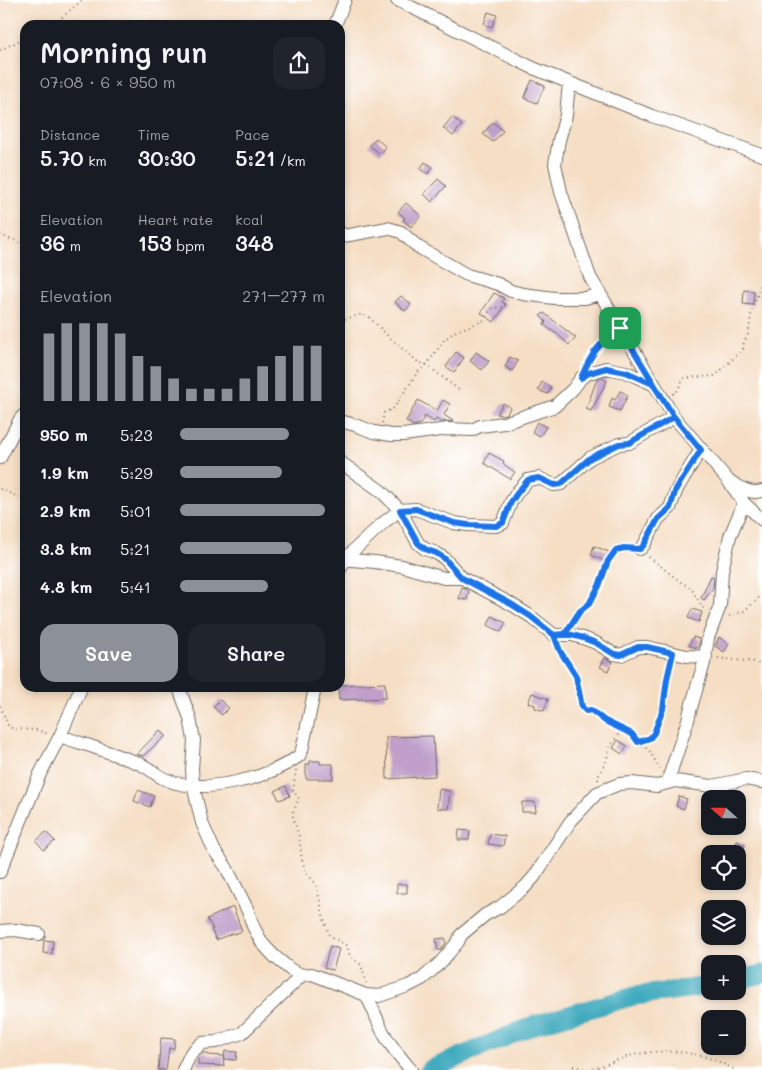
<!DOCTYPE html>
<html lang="en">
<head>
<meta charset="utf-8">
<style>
  body { margin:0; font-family:Mali,sans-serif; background:#20242c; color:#f1f3f6; height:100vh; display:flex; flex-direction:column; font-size:19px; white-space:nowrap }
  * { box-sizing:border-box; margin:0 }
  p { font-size:16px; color:#9ea1a6 }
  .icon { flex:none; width:28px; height:28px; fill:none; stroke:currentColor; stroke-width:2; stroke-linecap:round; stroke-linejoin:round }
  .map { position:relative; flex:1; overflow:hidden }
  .panel { position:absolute; left:20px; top:20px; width:325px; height:672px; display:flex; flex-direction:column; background:#171b24; border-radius:15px; box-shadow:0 2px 8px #0003 }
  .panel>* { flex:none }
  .needle { width:32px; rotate:291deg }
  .controls { position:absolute; left:701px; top:790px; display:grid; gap:10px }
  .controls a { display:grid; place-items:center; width:45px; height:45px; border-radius:10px; background:#171b24; box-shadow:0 2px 8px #0003; font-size:25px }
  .pin { position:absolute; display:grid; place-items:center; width:42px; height:42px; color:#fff; margin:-21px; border-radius:10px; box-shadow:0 2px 8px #0006 }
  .round { display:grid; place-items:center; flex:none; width:52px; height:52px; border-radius:15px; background:#20242c }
  .headline { display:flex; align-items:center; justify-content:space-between; height:85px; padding:0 20px }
  h1 { font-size:28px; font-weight:600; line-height:38px }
  .stats { display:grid; grid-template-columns:repeat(3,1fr); gap:8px; height:85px; padding:5px 20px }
  .stats div { display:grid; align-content:center }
  .stats b { font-size:21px; font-weight:600 }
  .stats small { font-size:14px; font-weight:400 }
  .stats p { font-size:14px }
  .chart { height:140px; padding:10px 20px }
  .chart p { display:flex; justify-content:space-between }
  .chart svg { width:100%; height:90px; margin-top:5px; stroke:#8c9099; stroke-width:6 }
  .primary-button { display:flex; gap:10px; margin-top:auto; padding:10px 20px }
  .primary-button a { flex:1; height:58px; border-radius:15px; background:#8c9099; color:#fff; font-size:20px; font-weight:600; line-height:58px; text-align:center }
  .primary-button a+a { background:#20242c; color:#f1f3f6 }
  ul { padding:0 20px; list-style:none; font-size:16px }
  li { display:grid; grid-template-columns:80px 60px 1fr; align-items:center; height:38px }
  li i { height:12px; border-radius:6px; background:#8c9099 }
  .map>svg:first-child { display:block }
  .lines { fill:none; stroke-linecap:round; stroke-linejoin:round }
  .river { stroke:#3faabe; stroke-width:19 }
  .building { fill:#c0a0ca }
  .minor-casing { stroke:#726a61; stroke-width:14 }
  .path { stroke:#726a61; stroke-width:2; stroke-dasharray:1 4; stroke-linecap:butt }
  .minor { stroke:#fff; stroke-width:12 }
  .route-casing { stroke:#fff; stroke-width:10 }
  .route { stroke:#1a73e8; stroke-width:6 }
</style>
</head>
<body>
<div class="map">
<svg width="762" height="1070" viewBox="0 0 762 1070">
  <rect width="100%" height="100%" fill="#fff"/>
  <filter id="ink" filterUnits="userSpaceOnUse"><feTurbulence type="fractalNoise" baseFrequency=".02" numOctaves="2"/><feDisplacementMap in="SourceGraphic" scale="10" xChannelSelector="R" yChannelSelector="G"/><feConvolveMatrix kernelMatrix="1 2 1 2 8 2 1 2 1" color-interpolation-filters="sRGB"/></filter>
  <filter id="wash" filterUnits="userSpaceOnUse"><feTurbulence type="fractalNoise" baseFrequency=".0096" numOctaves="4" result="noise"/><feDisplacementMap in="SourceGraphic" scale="20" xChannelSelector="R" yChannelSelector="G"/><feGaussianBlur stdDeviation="1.12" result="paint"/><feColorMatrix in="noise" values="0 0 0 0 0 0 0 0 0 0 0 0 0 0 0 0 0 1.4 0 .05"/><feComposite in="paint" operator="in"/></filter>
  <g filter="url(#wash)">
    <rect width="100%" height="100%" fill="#f5dec4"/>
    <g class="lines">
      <path class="river" d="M738 980 762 974
        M429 1070 534 1025 634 996 710 986"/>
    </g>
    <g id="blocks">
      <path class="building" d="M488 12 497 15 492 27 484 24Z
        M532 80 545 86 537 103 524 98Z
        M452 117 462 125 453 136 443 128Z
        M493 122 503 131 493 142 483 134Z
        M376 138 386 147 380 154 369 145Z
        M425 162 433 167 428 174 420 169Z
        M438 179 446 186 432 202 424 194Z
        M406 203 421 216 411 227 403 220 405 218 398 212Z
        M744 290 754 291 753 305 743 304Z
        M494 293 504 298 502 302 506 304 494 322 481 313Z
        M401 296 411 304 405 311 395 302Z
        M544 313 576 338 569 345 555 332V333L544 325 546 322 540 316Z
        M456 352 464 358 454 372 446 367Z
        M476 352 489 361 482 370 470 361Z
        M510 357 518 361 512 371 505 367Z
        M602 378 607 381 591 411 586 409 597 379Z
        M542 382 551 387 548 394 538 390Z
        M620 391 628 395 620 411 609 407 612 398 615 400Z
        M418 400 437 411 443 400 450 404 444 415 453 421 441 422 436 419 434 422 425 416 420 424 413 426 406 421Z
        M503 403 510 407 507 414 500 415 497 414Z
        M537 422 546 427 540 436 532 432Z
        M489 453 504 461 503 464 515 472 510 479 484 463Z
        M594 546 609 552 605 561 591 555Z
        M711 576 714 577 713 588 704 600 701 598Z
        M462 587 469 591 467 600 459 599Z
        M692 609 702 612 699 622 688 618Z
        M492 616 506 623 501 632 488 625Z
        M693 637 700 639 698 648 689 646Z
        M719 637 729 644 724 652 715 646Z
        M605 658 613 662 608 671 600 667Z
        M385 683 386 698 339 700 338 688H340V685Z
        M532 693 548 699 544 711 535 708V705L528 703Z
        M220 700 229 708 222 715 213 707Z
        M160 730 166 736 143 756 137 754Z
        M433 736 435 776 387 779 386 737Z
        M618 740 627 746 622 754 613 748Z
        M310 761H320V764H333V779H306V764H310Z
        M286 786 290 796 279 800 275 791Z
        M439 789 450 791 448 809 437 808Z
        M138 790 154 796 150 807 134 801Z
        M679 796 687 799 684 809 676 806Z
        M522 802H535L536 812H522Z
        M459 830 470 831 469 840H458Z
        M46 832 55 841 44 850 36 841Z
        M490 834 505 836 503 846 488 844Z
        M737 841 745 845 741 853 733 849Z
        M397 884H407V893H397Z
        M233 907 242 931 234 934 233 933 216 940 211 929H213L207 919Z
        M445 938 446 943 441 950H438L436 939Z
        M44 940 53 941 52 954 43 953Z
        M330 946 339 949 333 970 324 968Z
        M161 1038 175 1039 174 1049 169 1048 166 1070H158Z
        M225 1051 237 1052 236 1060 224 1059Z
        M203 1053H207V1055L223 1056 224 1066 198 1065V1057Z"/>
    </g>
  </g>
  <g filter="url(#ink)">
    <use href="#blocks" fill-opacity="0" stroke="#726a61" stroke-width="1"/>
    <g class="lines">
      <defs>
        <path id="minor" d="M397 0 533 68 652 116 762 155
          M335 25 345 0
          M569 83 566 115 559 140 555 164 561 192 590 277 674 417 727 479 744 503 762 520
          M340 232 344 236 388 228 401 232 418 247 467 275 498 284 511 291 523 294 554 298H585L600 294
          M340 421 355 425 374 432 391 435H403L448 429 472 430 480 426 504 423 555 406 573 389 581 378 589 373 606 368 626 372 653 384
          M0 458 20 419 25 414
          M340 462 381 491 400 510 418 543 425 549 436 553 444 558 462 578
          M733 483C742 489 751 494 762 491
          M640 549 644 545 658 519 670 508 677 489 701 449
          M340 559 375 562 402 566 444 578H462L511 604 530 616 554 635H572L583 638 596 643 614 654 621 655 638 647H647L687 656 706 657
          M340 569 345 560 352 552 383 523 400 510 416 509 454 523 468 525 496 526 503 523 511 502 518 491 528 480 539 478 554 485 561 484 590 458 619 444 629 443 674 417
          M179 688 190 718 194 740 192 769 193 785 202 823 214 850 226 867 248 911 253 926 262 943 274 956 291 970 302 975 312 974 366 995 379 996 408 986 422 979 440 963 458 942 461 935 485 915 500 907 525 887 534 877 570 822 597 793 619 784 632 783 657 786 675 781 712 786 746 779 762 782
          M60 736C80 743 101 749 121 757 130 760 141 763 149 769 154 772 159 777 165 779 202 796 267 779 299 756L302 750 315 688
          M667 783 688 720 690 711 704 663 708 638 720 606 722 571 730 536 744 503
          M0 872 40 774 60 736 81 688
          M0 931 16 930 39 934
          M366 995C372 1006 376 1017 381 1028 388 1043 400 1057 411 1070
          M183 1070 191 1053 202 1043 216 1042 242 1033 302 975"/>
      </defs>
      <use href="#minor" class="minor-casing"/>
      <path class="path" d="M49 25 60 19 82 0
        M0 50 25 38
        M0 235 25 244
        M340 320 360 315 369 317 388 336 418 362 427 365 459 390
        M588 362 593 352 612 334
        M673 394 676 393 684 378 715 376 743 349C743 342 746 340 748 334 750 327 750 319 752 311 755 301 759 291 762 281
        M382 423 384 413 394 408 417 373 428 363 444 340 456 331 483 321 492 308 504 307 507 300
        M0 489 25 500
        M649 557 682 583 691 588 702 607 706 610
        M729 616 744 611 762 595
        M572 623 580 611 589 604 599 586 608 561 616 550 630 548
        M558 646 576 676 581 707 586 711H591L605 721 633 734 638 742 649 750 660 769
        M718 658 754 662 762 665
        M0 706 9 727 15 729 37 730 48 734
        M638 742C642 741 646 740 649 738 663 730 666 680 670 664
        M296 770 293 792 297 795 299 799 293 812V818L299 836 302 860 306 872 316 884 324 919 329 935 347 946 350 956 361 965 366 983
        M598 780V776L606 762 610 746 622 730
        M573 1066 588 1070
        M588 1070C602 1067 615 1060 629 1056 665 1047 703 1051 735 1070"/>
      <use href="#minor" class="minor"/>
    </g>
  </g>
  <g class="lines" filter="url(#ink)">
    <defs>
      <path id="route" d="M620 328 674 417 701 450 676 489 670 508 658 519 644 545 640 549 624 548 616 550 608 561 599 586 589 604 580 611 565 634 554 635 560 651 576 676 582 707 586 711 591 710 605 721 632 734 638 742 650 738 654 733 663 709 667 679 673 653 647 647H638L621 655 614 654 596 643 583 638 572 635H554L530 616 511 604 462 578 444 558 436 553 425 549 418 543 400 510 416 509 454 523 468 525 496 526 503 523 511 502 518 492 528 480 539 478 554 485 561 484 590 458 619 444 629 443 674 417 653 384 626 372 606 368 589 373 581 378C592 352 597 346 620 328"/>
    </defs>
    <use href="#route" class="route-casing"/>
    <use href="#route" class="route"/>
  </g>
</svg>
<div class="controls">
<a><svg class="needle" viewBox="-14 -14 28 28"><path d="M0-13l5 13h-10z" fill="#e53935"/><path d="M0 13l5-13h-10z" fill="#9ea1a6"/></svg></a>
<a><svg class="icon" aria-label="locate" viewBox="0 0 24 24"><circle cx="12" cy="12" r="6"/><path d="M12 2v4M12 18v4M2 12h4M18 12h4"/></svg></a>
<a><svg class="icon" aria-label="layers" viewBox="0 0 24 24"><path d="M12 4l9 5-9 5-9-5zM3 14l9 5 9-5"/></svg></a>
<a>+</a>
<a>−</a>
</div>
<div class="pin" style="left:620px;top:328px;background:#1e9e55"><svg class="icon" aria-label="arrive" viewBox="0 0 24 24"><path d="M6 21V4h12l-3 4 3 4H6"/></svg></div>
<section class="panel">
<div class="headline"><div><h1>Morning run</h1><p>07:08 · 6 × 950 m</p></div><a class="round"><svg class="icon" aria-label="share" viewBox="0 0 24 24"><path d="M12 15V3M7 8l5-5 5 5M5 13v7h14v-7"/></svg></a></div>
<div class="stats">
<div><p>Distance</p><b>5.70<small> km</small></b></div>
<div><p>Time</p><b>30:30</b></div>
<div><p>Pace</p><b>5:21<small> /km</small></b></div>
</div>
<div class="stats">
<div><p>Elevation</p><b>36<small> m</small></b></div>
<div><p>Heart rate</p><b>153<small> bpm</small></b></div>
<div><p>kcal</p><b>348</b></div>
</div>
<div class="chart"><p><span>Elevation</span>271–277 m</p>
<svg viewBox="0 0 160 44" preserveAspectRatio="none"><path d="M5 44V11M15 44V6M25 44V6M35 44V6M45 44V11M55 44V22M65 44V27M75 44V33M85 44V38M95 44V38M105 44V38M115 44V33M125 44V27M135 44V22M145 44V17M155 44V17"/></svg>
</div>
<ul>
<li><b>950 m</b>5:23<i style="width:75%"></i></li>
<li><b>1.9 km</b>5:29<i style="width:70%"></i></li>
<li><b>2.9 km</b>5:01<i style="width:100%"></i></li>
<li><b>3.8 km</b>5:21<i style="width:77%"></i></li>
<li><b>4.8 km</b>5:41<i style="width:61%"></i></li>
</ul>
<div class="primary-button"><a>Save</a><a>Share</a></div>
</section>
</div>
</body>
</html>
